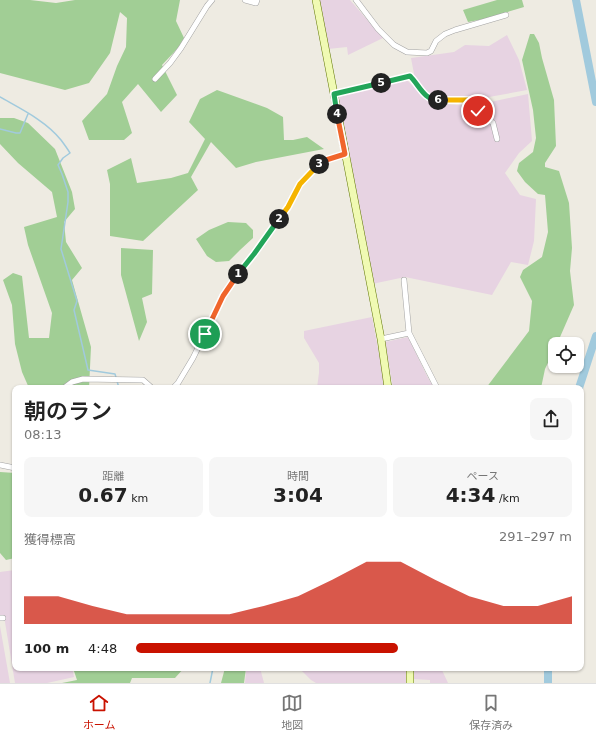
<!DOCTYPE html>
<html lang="ja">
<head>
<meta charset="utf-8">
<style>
  body { margin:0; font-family:"DejaVu Sans","Noto Sans JP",sans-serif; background:#f6f6f6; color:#222; height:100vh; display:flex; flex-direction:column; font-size:15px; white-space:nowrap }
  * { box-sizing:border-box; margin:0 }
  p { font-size:13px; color:#767676 }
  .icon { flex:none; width:22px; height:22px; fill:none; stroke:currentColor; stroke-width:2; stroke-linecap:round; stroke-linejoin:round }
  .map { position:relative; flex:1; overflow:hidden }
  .panel { position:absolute; left:12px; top:385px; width:572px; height:286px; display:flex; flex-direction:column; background:#fff; border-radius:8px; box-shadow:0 1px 3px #0004 }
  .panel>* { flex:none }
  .controls { position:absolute; left:548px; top:337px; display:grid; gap:8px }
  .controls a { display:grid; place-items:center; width:36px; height:36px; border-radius:8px; background:#fff; box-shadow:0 1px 3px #0004; font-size:20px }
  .pin { position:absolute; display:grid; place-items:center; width:34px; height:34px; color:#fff; margin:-17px; border:2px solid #fff; border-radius:50%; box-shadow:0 1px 4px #0007 }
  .km { position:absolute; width:20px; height:20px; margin:-10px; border-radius:50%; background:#222; color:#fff; font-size:11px; line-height:20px; text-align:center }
  .round { display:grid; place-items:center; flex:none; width:42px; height:42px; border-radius:8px; background:#f6f6f6 }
  .head { display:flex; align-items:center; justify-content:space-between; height:68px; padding:0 12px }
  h1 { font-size:22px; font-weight:600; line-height:30px }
  .metrics { display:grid; grid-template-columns:repeat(3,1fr); gap:6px; height:68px; padding:4px 12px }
  .metrics div { display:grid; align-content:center; border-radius:8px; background:#f6f6f6; text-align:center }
  .metrics b { font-size:20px; font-weight:600 }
  .metrics small { font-size:11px; font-weight:400 }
  .metrics p { font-size:11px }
  .chart { height:112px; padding:8px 12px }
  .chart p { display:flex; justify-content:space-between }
  .chart svg { width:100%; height:72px; margin-top:4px; fill:#c91200; opacity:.7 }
  ul { padding:0 12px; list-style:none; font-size:13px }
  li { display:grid; grid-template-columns:64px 48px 1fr; align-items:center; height:30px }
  li i { height:10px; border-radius:5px; background:#c91200 }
  .tabs { display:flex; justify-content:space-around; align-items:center; height:56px; border-top:1px solid #e0e0e0; background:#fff; font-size:11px; color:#767676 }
  .tabs a { display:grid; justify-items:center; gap:2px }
  .tabs .current { color:#c91200 }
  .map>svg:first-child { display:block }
  .industrial { fill:#e7d3e2 }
  .forest { fill:#a1ce95 }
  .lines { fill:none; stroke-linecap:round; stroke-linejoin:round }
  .stream { stroke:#a1cadd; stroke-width:1.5 }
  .river { stroke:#a1cadd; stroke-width:8 }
  .street-casing { stroke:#a3a3a3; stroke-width:6 }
  .secondary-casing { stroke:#5e7403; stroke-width:8 }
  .street { stroke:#fff; stroke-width:5 }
  .secondary { stroke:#f0fab3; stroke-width:7 }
  .split-1-casing { stroke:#fff; stroke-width:8 }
  .split-2-casing { stroke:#fff; stroke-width:8 }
  .split-3-casing { stroke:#fff; stroke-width:8 }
  .split-4-casing { stroke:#fff; stroke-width:8 }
  .split-5-casing { stroke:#fff; stroke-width:8 }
  .split-6-casing { stroke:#fff; stroke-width:8 }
  .split-7-casing { stroke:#fff; stroke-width:8 }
  .split-1 { stroke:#f0652b; stroke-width:5 }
  .split-2 { stroke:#22a559; stroke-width:5 }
  .split-3 { stroke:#f5b400; stroke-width:5 }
  .split-4 { stroke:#f0652b; stroke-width:5 }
  .split-5 { stroke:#22a559; stroke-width:5 }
  .split-6 { stroke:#22a559; stroke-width:5 }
  .split-7 { stroke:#f5b400; stroke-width:5 }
</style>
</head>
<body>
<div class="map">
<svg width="596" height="683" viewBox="0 0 596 683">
  <rect width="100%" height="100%" fill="#eeebe2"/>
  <path class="industrial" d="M319 0H350L383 38 348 55 347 47 328 49Z
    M507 35 519 60 527 90 489 97 434 96 427 93 415 79 411 58 454 52 465 45 489 46Z
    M407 80 430 103 472 106 528 94 532 141 519 153 505 173 520 195 536 199 534 241 528 265 511 262 492 295 405 277 372 284 338 97Z
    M372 317 385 385 367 388H317L319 373V363L304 338V331Z
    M408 337 427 376 434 388H393L385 342Z
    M15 570V668H72L74 677 47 683H15L4 616H0V572Z
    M0 626 10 683H0Z
    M254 668H260L264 683H245L246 671Z
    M299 668H407V683H316L311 680Z
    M413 668H441L448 683H430V680L413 679Z"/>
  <path class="forest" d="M0 0H30L56 3 75 0H180L176 21 184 38 178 48 162 65 177 95 161 112 138 84 122 102 132 133 124 140H89L82 121 107 94 117 66 126 47 127 18 120 12 110 53 89 83 65 90 0 73Z
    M497 0H522L524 7 484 19 468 22 463 10Z
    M530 34H534L539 43 542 58 554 100 556 146 545 163V167L559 171 569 203 572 248 570 271 574 305 557 344H555V348L545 369 541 388H486L529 331 532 301 520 277 523 270 542 257 548 232 545 195 538 194 525 182 517 171 519 163 533 152 536 138 533 110 522 60Z
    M217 90 267 108 283 117 284 140H293L307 137 324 149 256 162 236 168 211 142 191 177 198 190 143 241 110 236V184L107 170 131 158 137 183 171 178 188 173 205 139 189 122 200 99Z
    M0 118H14L28 123 55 149 72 192 75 209 64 222 66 242 82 268 72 280 91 347 89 388H29L22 372 15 344 12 305 3 280 13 273 22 276 29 338H49L52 313 28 245 24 227 57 217 52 192 18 163 0 144Z
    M228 222 246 223 253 230V238L240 250 229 261 216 262 207 256 196 239 209 230Z
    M121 248 153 250 152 294 142 298 147 322 139 341 121 275Z
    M0 472 15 473V558L6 560 0 553Z
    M73 668H184L175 678H132L130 683H62L77 680Z
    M225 668H246L244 683H221Z"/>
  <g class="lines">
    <path class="stream" d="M0 97C21 109 46 121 61 140 64 144 67 148 70 153L63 158 58 165 62 174 68 192V202L61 249 77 301 74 310 88 370 115 374 119 388
      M0 129 16 133H20L28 114
      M210 683 213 668"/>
    <path class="river" d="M576 0 596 102
      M579 388 596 336
      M548 668V683"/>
    <defs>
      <path id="street" d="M245 0 256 3 257 0
        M356 0 378 29 394 45 407 52 427 53 431 51 436 41 445 34 455 30 506 15
        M155 79 170 63 181 48 207 6 212 0
        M334 94 409 76C415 81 419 88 424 94 433 104 458 100 471 100L474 101 478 111 493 123 497 139
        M404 280 409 333 437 388
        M381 339 409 333
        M64 388 72 382 83 379 143 380 152 388
        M173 388 178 383 193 358 223 296 233 280 254 255 288 207 303 180 321 162 326 160 345 154
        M0 465 15 468
        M0 618H3"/>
      <path id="secondary" d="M316 0 381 339 388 388
        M410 683V668"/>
    </defs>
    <use href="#street" class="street-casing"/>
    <use href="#secondary" class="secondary-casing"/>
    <use href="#street" class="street"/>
    <use href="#secondary" class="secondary"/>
  </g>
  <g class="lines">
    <defs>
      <path id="split-1" d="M205 334 223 296 238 274"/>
      <path id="split-2" d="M238 274 254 254 279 219"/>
      <path id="split-3" d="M279 219 288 207 300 184 319 164"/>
      <path id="split-4" d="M319 164 326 160 345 154 337 114"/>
      <path id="split-5" d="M337 114 334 94 381 83"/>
      <path id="split-6" d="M381 83 410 76C419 85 424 100 438 100"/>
      <path id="split-7" d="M438 100H471L474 101 478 111"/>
    </defs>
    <use href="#split-1" class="split-1-casing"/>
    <use href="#split-2" class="split-2-casing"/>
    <use href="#split-3" class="split-3-casing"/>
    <use href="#split-4" class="split-4-casing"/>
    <use href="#split-5" class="split-5-casing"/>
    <use href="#split-6" class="split-6-casing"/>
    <use href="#split-7" class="split-7-casing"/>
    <use href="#split-1" class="split-1"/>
    <use href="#split-2" class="split-2"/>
    <use href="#split-3" class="split-3"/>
    <use href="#split-4" class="split-4"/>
    <use href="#split-5" class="split-5"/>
    <use href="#split-6" class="split-6"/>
    <use href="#split-7" class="split-7"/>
  </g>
</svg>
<div class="controls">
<a><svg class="icon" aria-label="locate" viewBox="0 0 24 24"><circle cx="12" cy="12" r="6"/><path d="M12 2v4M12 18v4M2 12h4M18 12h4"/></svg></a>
</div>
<div class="pin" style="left:205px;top:334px;background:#1e9e55"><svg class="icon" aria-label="arrive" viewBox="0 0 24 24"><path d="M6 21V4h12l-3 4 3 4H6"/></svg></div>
<div class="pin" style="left:478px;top:111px;background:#d93025"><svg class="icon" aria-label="check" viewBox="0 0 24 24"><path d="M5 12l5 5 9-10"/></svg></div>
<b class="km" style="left:238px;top:274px">1</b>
<b class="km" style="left:279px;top:219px">2</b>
<b class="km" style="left:319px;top:164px">3</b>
<b class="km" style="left:337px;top:114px">4</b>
<b class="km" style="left:381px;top:83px">5</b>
<b class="km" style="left:438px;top:100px">6</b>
<section class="panel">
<div class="head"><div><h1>朝のラン</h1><p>08:13</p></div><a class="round"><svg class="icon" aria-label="share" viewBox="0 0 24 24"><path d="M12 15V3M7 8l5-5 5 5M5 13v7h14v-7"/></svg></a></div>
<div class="metrics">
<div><p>距離</p><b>0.67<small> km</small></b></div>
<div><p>時間</p><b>3:04</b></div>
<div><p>ペース</p><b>4:34<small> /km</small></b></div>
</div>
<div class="chart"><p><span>獲得標高</span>291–297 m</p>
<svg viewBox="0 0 160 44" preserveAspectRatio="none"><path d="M0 44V27L10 27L20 33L30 38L40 38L50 38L60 38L70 33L80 27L90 17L100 6L110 6L120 17L130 27L140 33L150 33L160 27V44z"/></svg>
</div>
<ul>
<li><b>100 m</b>4:48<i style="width:60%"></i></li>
</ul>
</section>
</div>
<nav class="tabs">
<a class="current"><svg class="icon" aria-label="home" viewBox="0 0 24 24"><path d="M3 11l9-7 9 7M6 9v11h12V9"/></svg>ホーム</a>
<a><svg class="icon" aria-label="map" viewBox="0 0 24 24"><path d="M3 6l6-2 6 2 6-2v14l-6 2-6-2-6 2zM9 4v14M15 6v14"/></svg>地図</a>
<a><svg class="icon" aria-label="saved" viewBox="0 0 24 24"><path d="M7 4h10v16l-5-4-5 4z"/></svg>保存済み</a>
</nav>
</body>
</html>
